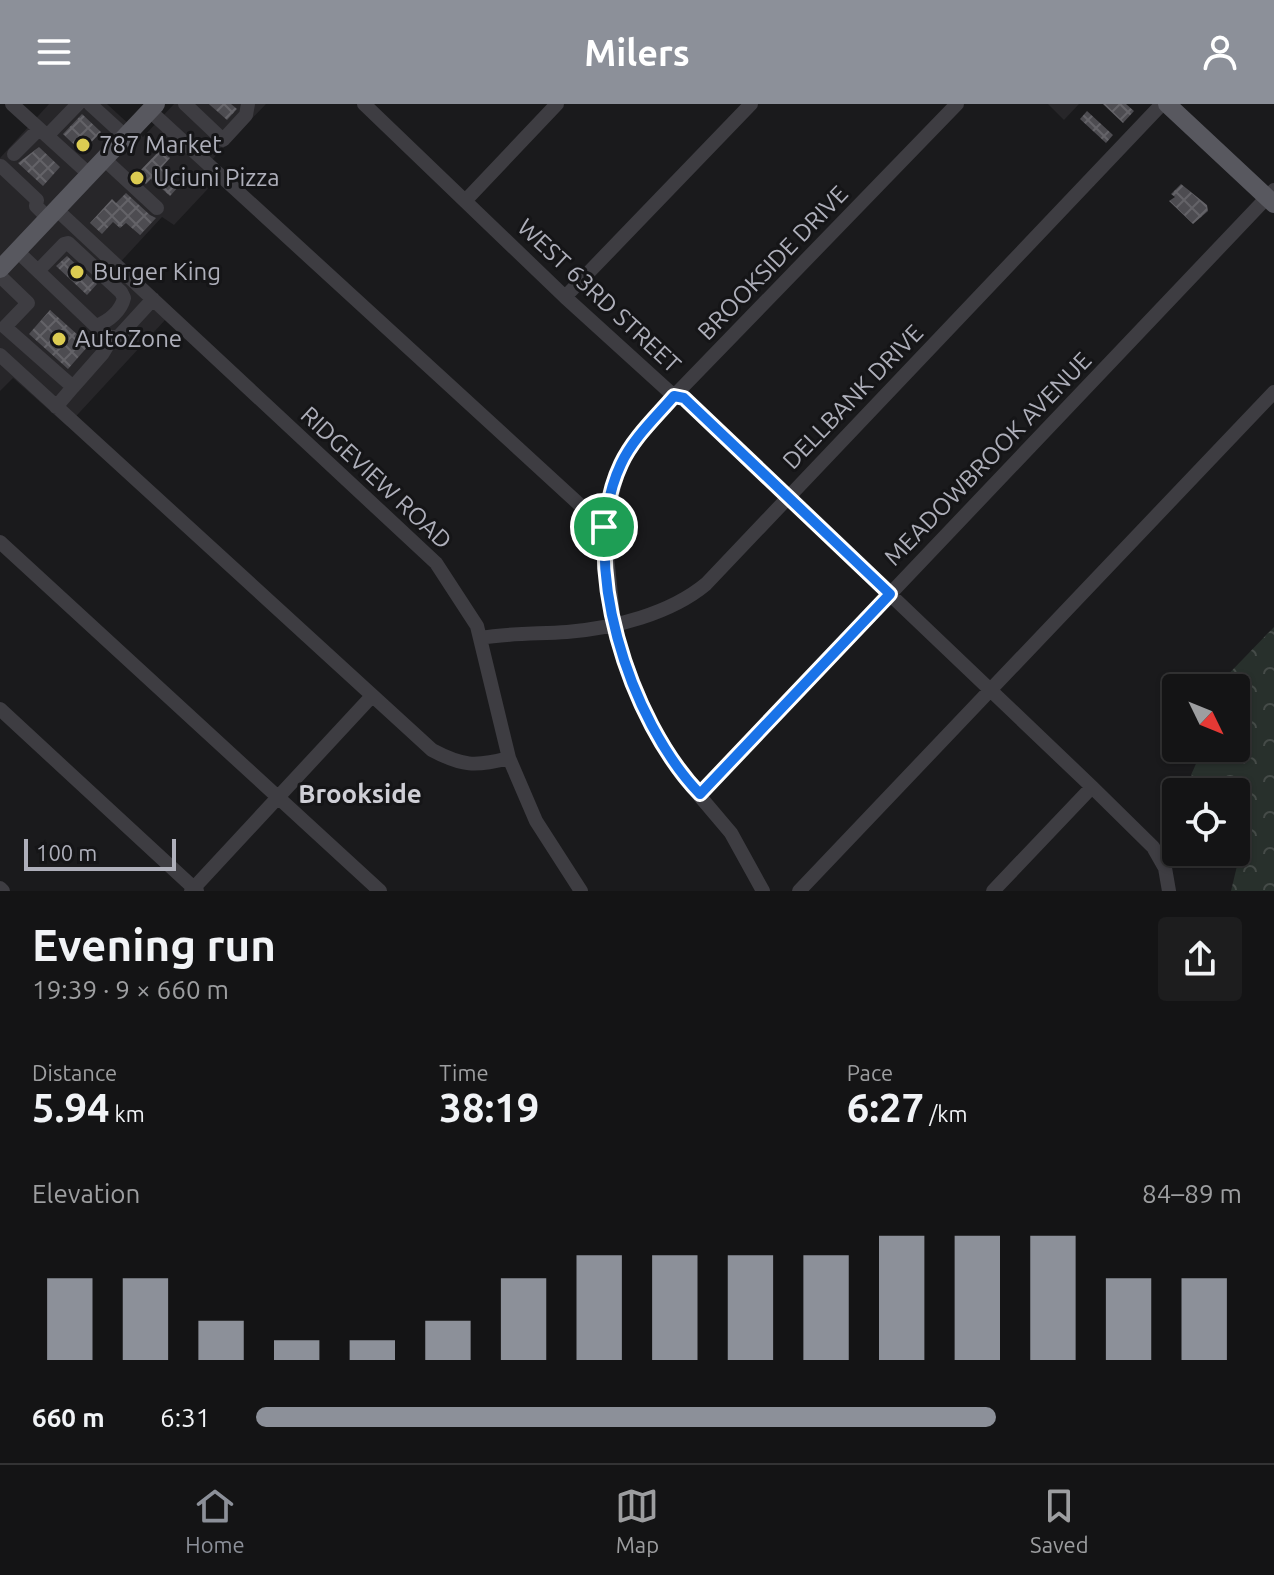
<!DOCTYPE html>
<html lang="en">
<head>
<meta charset="utf-8">
<style>
  body { margin:0; font-family:Ubuntu,sans-serif; background:#1d1d1e; color:#f1f3f6; height:100vh; display:flex; flex-direction:column; font-size:30px; white-space:nowrap }
  * { box-sizing:border-box; margin:0 }
  p { font-size:26px; color:#9d9ea0 }
  .icon { flex:none; width:44px; height:44px; fill:none; stroke:currentColor; stroke-width:2; stroke-linecap:round; stroke-linejoin:round }
  .map { position:relative; height:787px; overflow:hidden }
  .side { display:flex; flex-direction:column; background:#141415; flex:1 }
  .side>* { flex:none }
  .needle { width:52px; rotate:133deg }
  .fabs { position:absolute; left:1162px; top:570px; display:grid; gap:16px }
  .fabs a { display:grid; place-items:center; width:88px; height:88px; border-radius:8px; background:#141415; box-shadow:0 2px 6px #0004,0 0 0 2px #333334; font-size:40px }
  .scale { position:absolute; left:24px; bottom:20px; width:152px; box-sizing:border-box; padding-left:8px; border:4px solid #aeafba; border-top:0; font-size:22px; line-height:28px; white-space:nowrap; color:#aeafba; -webkit-text-stroke:6px #151517; paint-order:stroke }
  .pin { position:absolute; display:grid; place-items:center; width:68px; height:68px; color:#fff; margin:-34px; border:4px solid #fff; border-radius:50%; box-shadow:0 2px 8px #0007 }
  .round { display:grid; place-items:center; flex:none; width:84px; height:84px; border-radius:8px; background:#1d1d1e }
  .summary { display:flex; align-items:center; justify-content:space-between; height:136px; padding:0 32px }
  h1 { font-size:44px; font-weight:700; line-height:60px }
  .metrics { display:grid; grid-template-columns:repeat(3,1fr); gap:12px; height:136px; padding:8px 32px }
  .metrics div { display:grid; align-content:center }
  .metrics b { font-size:40px; font-weight:700 }
  .metrics small { font-size:22px; font-weight:400 }
  .metrics p { font-size:22px }
  .chart { height:224px; padding:16px 32px }
  .chart p { display:flex; justify-content:space-between }
  .chart svg { width:100%; height:144px; margin-top:8px; stroke:#8c9099; stroke-width:6 }
  ul { padding:0 32px; list-style:none; font-size:26px }
  li { display:grid; grid-template-columns:128px 96px 1fr; align-items:center; height:60px }
  li i { height:20px; border-radius:10px; background:#8c9099 }
  header { display:flex; justify-content:space-between; align-items:center; height:104px; padding:0 32px; background:#8c9099; color:#fff; font-size:36px; font-weight:700 }
  .menu { display:flex; justify-content:space-around; align-items:center; height:112px; border-top:2px solid #333334; background:#141415; font-size:22px; color:#9d9ea0 }
  .menu a { display:grid; justify-items:center; gap:4px }
  .menu .on { color:#8c9099 }
  .map>svg:first-child { display:block }
  .built { fill:#272629 }
  .forest { fill:url(#forest-crowns) }
  .building { fill:url(#building-cross-hatch) }
  .lines { fill:none; stroke-linecap:round; stroke-linejoin:round }
  .minor { stroke:#3e3d42; stroke-width:14 }
  .major { stroke:#58585f; stroke-width:18 }
  .route-casing { stroke:#fff; stroke-width:16 }
  .route { stroke:#1a73e8; stroke-width:10 }
  .poi-dot { fill:#dccc52; stroke:#151517; stroke-width:3 }
  .labels { text-anchor:middle; stroke-width:6; stroke-linejoin:round; paint-order:stroke }
  .poi-label { font-size:24px; fill:#aeafba; stroke:#151517; text-anchor:start }
  .street-label { font-size:24px; fill:#aeafba; stroke:#151517 }
  .neighbourhood-label { font-size:26px; font-weight:bold; fill:#cfcfd6; stroke:#151517 }
</style>
</head>
<body>
<header><svg class="icon" aria-label="menu" viewBox="0 0 24 24"><path d="M4 6h16M4 12h16M4 18h16"/></svg>Milers<svg class="icon" aria-label="person" viewBox="0 0 24 24"><circle cx="12" cy="8" r="4"/><path d="M4 21q1-7 8-7t8 7"/></svg></header>
<div class="map">
<svg width="1274" height="787" viewBox="0 0 1274 787">
  <defs>
    <pattern id="forest-crowns" width="20" height="18" patternUnits="userSpaceOnUse" patternTransform="scale(2)"><rect width="20" height="18" fill="#28302c"/><path d="M2 6a3 3 0 1 1 6 0M12 15a3 3 0 1 1 6 0" fill="none" stroke="#454b48"/></pattern>
    <pattern id="building-cross-hatch" width="8" height="8" patternUnits="userSpaceOnUse" patternTransform="scale(2)"><rect width="8" height="8" fill="#4d4c51"/><path d="M0 0l8 8M0 8l8-8" fill="none" stroke="#646368"/></pattern>
  </defs>
  <rect width="100%" height="100%" fill="#1a1a1c"/>
  <path class="built" d="M49 0H107L143 33 174 0H266L205 63 218 74 174 121 162 113 114 165 166 215 67 322 13 274 0 287V54Z
    M1048 0H1079L1064 16Z"/>
  <path class="forest" d="M1274 523V787H1231L1241 745 1236 732V688H1208L1191 671 1203 644H1236V584H1215Z"/>
  <path class="building" d="M209 0H231L237 5 227 16Z
    M1103 0H1126L1134 7 1123 19Z
    M1087 7 1113 31 1106 39 1080 15Z
    M82 10 101 28 82 48 63 30Z
    M39 43 60 63 43 82 18 59Z
    M160 46 170 54 161 64 180 81 170 92 151 75 146 80 136 71Z
    M1181 80 1207 101 1208 107 1193 120 1169 97 1175 93 1171 90Z
    M126 89 150 111 156 114 140 131 126 119 120 124 113 118 102 130 90 119 112 95 116 99Z
    M67 152 97 180 87 191 56 162Z
    M50 206 89 241 68 265 29 230Z"/>
  <g class="lines">
    <path class="minor" d="M12 0 89 70
      M90 0 125 32
      M185 0 223 36 246 11 248 0
      M364 0 565 193 674 292 684 294 1092 683 1153 743 1165 764 1169 787
      M150 7 604 423
      M47 32 78 0
      M14 50 39 25
      M104 55 157 104
      M1 62 37 96 36 102 48 114
      M466 96 557 0
      M56 105 436 459 477 522 509 654 536 717 581 787
      M17 147 103 229 112 234 120 231 153 195
      M38 167 64 140 68 139 121 188 124 194C121 207 109 217 96 222
      M0 172 28 199 5 223 73 283 56 303
      M565 193 751 0
      M0 251 432 646C462 662 475 663 509 654
      M73 283 103 249 112 234
      M0 438 380 787
      M480 534C509 529 538 530 567 528 614 524 670 510 706 480L1162 0
      M0 605 197 787
      M700 690 1274 86
      M0 784 3 787
      M191 787 372 592
      M763 787 731 729 681 670 648 614 621 548 614 520 604 423 615 379 621 360 637 335 674 292 957 0
      M799 787 1274 288
      M993 787 1092 683"/>
    <path class="major" d="M1167 0 1274 100
      M0 165 156 0"/>
  </g>
  <g class="lines">
    <defs>
      <path id="route" d="M674 292 684 294 890 490 700 690C630 618 576 455 621 360 633 334 656 313 674 292Z"/>
    </defs>
    <use href="#route" class="route-casing"/>
    <use href="#route" class="route"/>
  </g>
  <g class="poi-dot">
    <circle cx="83" cy="41" r="8"/>
    <circle cx="137" cy="74" r="8"/>
    <circle cx="77" cy="168" r="8"/>
    <circle cx="59" cy="235" r="8"/>
  </g>
  <g class="labels">
    <g class="poi-label">
      <text x="99" y="49">787 Market</text>
      <text x="153" y="82">Uciuni Pizza</text>
      <text x="93" y="176">Burger King</text>
      <text x="75" y="243">AutoZone</text>
    </g>
    <g class="street-label">
      <text transform="translate(773 159) rotate(-46)" y="8">BROOKSIDE DRIVE</text>
      <text transform="translate(599 192) rotate(43)" y="8">WEST 63RD STREET</text>
      <text transform="translate(853 293) rotate(-46)" y="8">DELLBANK DRIVE</text>
      <text transform="translate(988 355) rotate(-46)" y="8">MEADOWBROOK AVENUE</text>
      <text transform="translate(376 374) rotate(43)" y="8">RIDGEVIEW ROAD</text>
    </g>
    <g class="neighbourhood-label">
      <text x="360" y="699">Brookside</text>
    </g>
  </g>
</svg>
<div class="fabs">
<a><svg class="needle" viewBox="-14 -14 28 28"><path d="M0-13l5 13h-10z" fill="#e53935"/><path d="M0 13l5-13h-10z" fill="#9d9ea0"/></svg></a>
<a><svg class="icon" aria-label="locate" viewBox="0 0 24 24"><circle cx="12" cy="12" r="6"/><path d="M12 2v4M12 18v4M2 12h4M18 12h4"/></svg></a>
</div>
<div class="scale">100 m</div>
<div class="pin" style="left:604px;top:423px;background:#1e9e55"><svg class="icon" aria-label="arrive" viewBox="0 0 24 24"><path d="M6 21V4h12l-3 4 3 4H6"/></svg></div>
</div>
<section class="side">
<div class="summary"><div><h1>Evening run</h1><p>19:39 · 9 × 660 m</p></div><a class="round"><svg class="icon" aria-label="share" viewBox="0 0 24 24"><path d="M12 15V3M7 8l5-5 5 5M5 13v7h14v-7"/></svg></a></div>
<div class="metrics">
<div><p>Distance</p><b>5.94<small> km</small></b></div>
<div><p>Time</p><b>38:19</b></div>
<div><p>Pace</p><b>6:27<small> /km</small></b></div>
</div>
<div class="chart"><p><span>Elevation</span>84–89 m</p>
<svg viewBox="0 0 160 44" preserveAspectRatio="none"><path d="M5 44V19M15 44V19M25 44V32M35 44V38M45 44V38M55 44V32M65 44V19M75 44V12M85 44V12M95 44V12M105 44V12M115 44V6M125 44V6M135 44V6M145 44V19M155 44V19"/></svg>
</div>
<ul>
<li><b>660 m</b>6:31<i style="width:75%"></i></li>
</ul>
</section>
<nav class="menu">
<a class="on"><svg class="icon" aria-label="home" viewBox="0 0 24 24"><path d="M3 11l9-7 9 7M6 9v11h12V9"/></svg>Home</a>
<a><svg class="icon" aria-label="map" viewBox="0 0 24 24"><path d="M3 6l6-2 6 2 6-2v14l-6 2-6-2-6 2zM9 4v14M15 6v14"/></svg>Map</a>
<a><svg class="icon" aria-label="saved" viewBox="0 0 24 24"><path d="M7 4h10v16l-5-4-5 4z"/></svg>Saved</a>
</nav>
</body>
</html>
